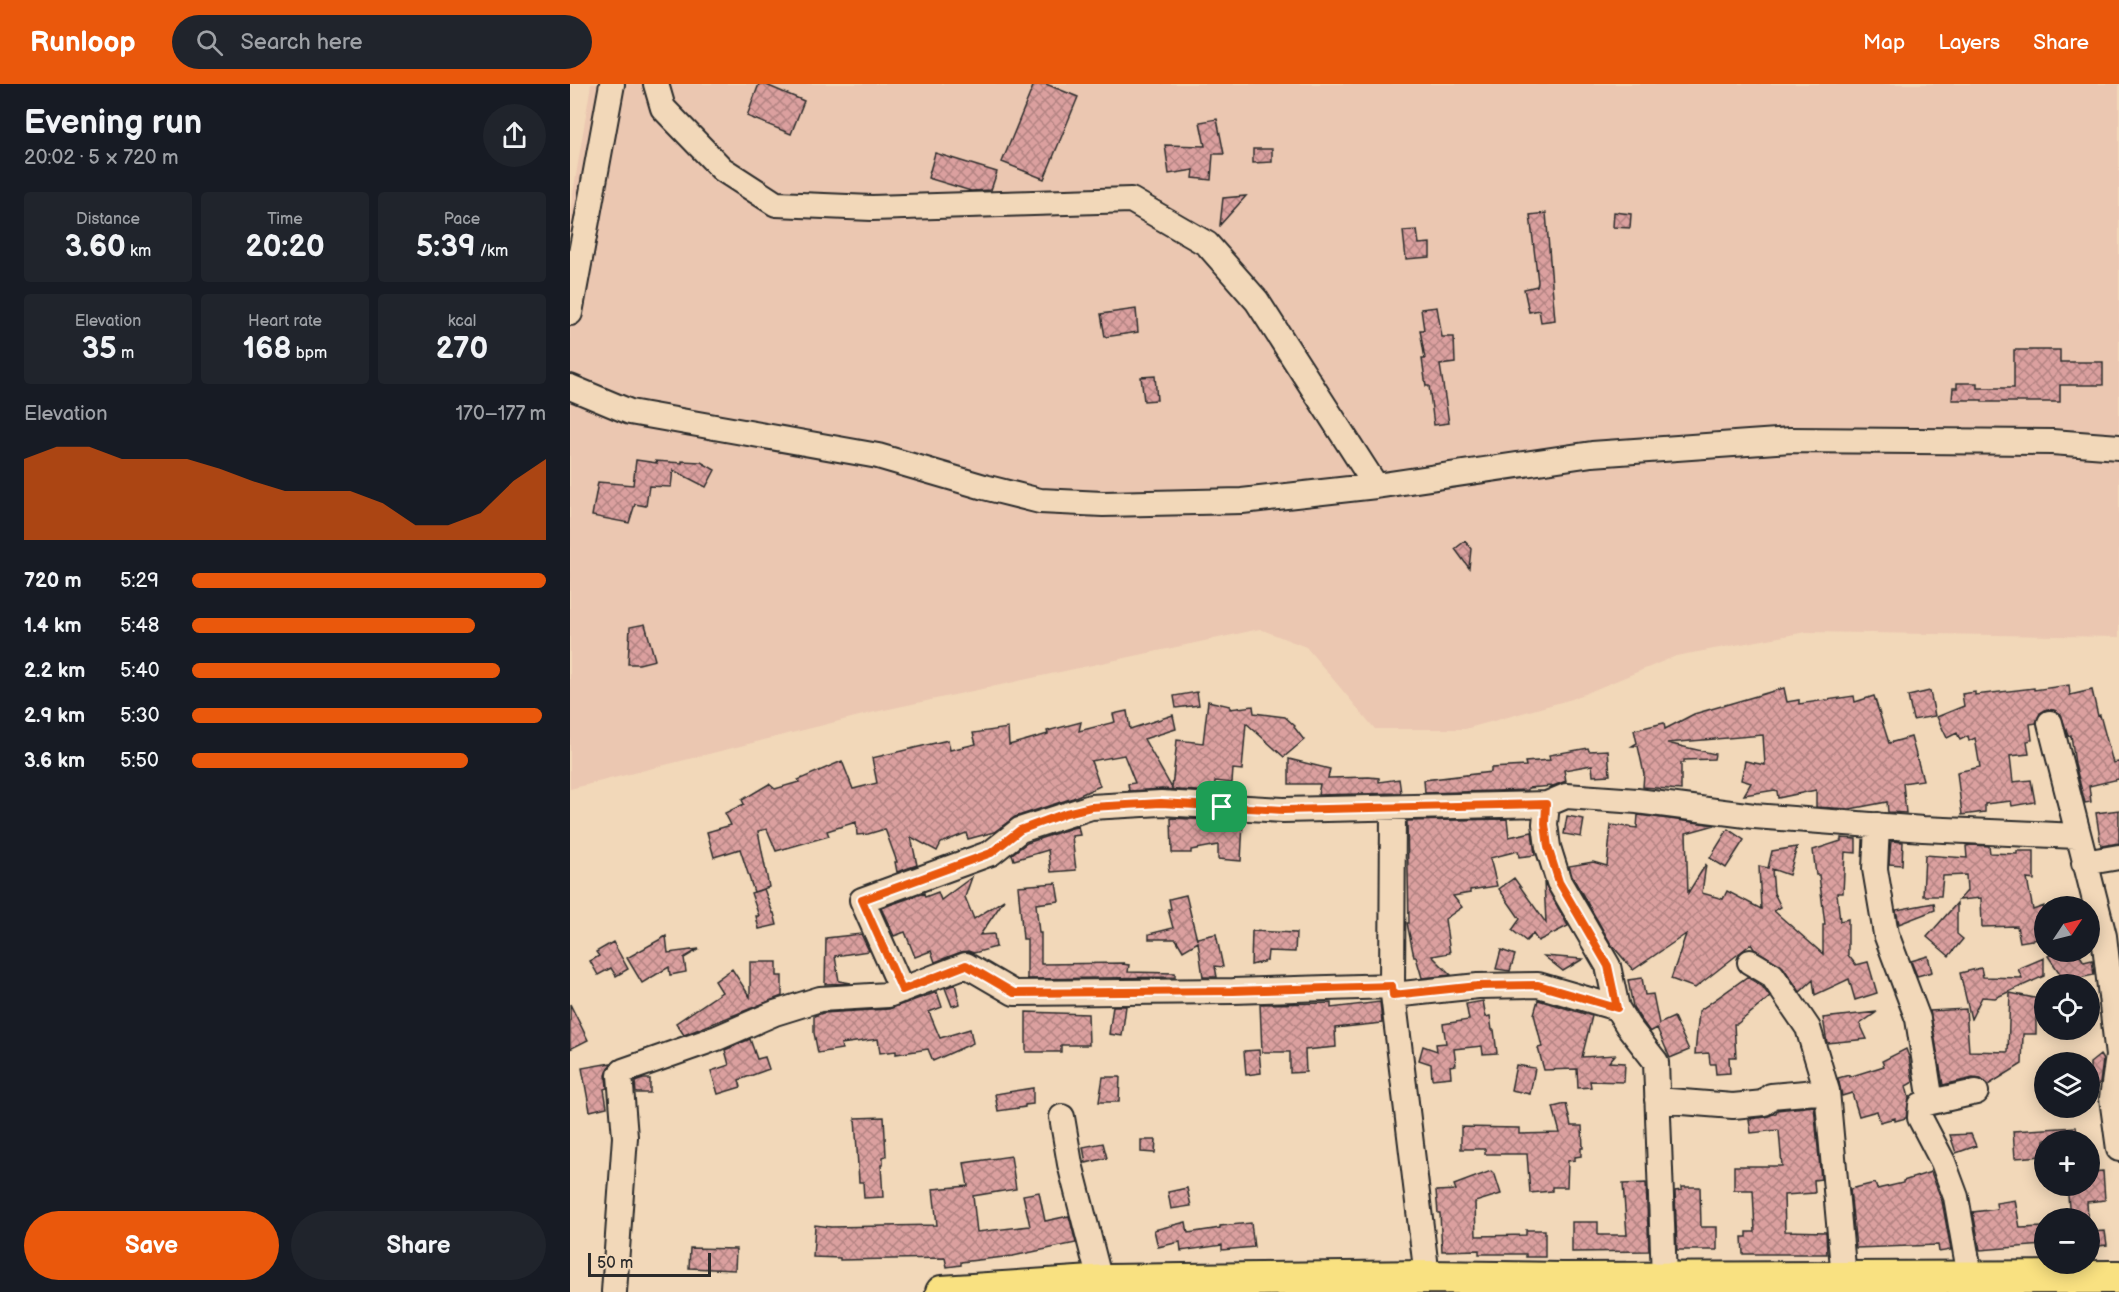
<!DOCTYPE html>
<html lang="en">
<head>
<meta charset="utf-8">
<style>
  body { margin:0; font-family:"Balsamiq Sans",sans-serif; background:#20242c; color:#f1f3f6; height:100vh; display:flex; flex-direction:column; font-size:22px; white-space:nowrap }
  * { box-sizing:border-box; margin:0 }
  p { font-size:20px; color:#9ea1a6 }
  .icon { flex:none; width:33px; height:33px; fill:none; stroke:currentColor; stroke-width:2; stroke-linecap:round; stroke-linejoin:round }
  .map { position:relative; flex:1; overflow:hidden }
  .drawer { display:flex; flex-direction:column; background:#171b24; width:570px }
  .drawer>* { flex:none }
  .needle { width:39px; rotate:55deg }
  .tools { position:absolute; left:1464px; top:812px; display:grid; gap:12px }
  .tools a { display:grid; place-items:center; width:66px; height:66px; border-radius:50%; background:#171b24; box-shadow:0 3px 15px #0003; font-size:30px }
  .scale { position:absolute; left:18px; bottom:15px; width:123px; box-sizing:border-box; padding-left:6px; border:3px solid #2b2b2b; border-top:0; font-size:16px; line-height:21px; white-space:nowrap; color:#2b2b2b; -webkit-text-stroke:4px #f2d8b9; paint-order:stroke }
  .pin { position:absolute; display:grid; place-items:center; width:51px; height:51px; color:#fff; margin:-26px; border-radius:12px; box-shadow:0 3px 9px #0006 }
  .round { display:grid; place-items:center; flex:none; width:63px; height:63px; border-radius:32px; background:#20242c }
  .head { display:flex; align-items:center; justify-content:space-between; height:102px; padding:0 24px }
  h1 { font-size:33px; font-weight:600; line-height:45px }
  .stats { display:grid; grid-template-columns:repeat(3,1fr); gap:9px; height:102px; padding:6px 24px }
  .stats div { display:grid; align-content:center; border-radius:6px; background:#20242c; text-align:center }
  .stats b { font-size:30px; font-weight:600 }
  .stats small { font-size:16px; font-weight:400 }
  .stats p { font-size:16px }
  .chart { height:168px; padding:12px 24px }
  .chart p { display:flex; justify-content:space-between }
  .chart svg { width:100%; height:108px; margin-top:6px; fill:#ea580c; opacity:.7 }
  .primary-button { display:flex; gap:12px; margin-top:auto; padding:12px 24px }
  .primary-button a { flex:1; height:69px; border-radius:36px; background:#ea580c; color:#fff; font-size:24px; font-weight:600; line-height:69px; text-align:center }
  .primary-button a+a { background:#20242c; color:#f1f3f6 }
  ul { padding:0 24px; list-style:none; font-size:20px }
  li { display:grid; grid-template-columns:96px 72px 1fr; align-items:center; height:45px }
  li i { height:15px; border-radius:8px; background:#ea580c }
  header { display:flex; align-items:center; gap:36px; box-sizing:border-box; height:84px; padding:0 30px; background:#ea580c; color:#fff }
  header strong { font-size:28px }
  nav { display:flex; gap:33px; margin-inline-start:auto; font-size:21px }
  .search { width:420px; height:54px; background:#20242c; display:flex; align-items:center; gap:15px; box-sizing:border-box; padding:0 21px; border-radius:33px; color:#9ea1a6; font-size:22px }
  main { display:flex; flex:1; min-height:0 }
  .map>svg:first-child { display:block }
  .built { fill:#ebc7b1 }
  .building { fill:url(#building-cross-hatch); stroke:#2b2b2b; stroke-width:1.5 }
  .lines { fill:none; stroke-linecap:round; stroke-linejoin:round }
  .minor-casing { stroke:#2b2b2b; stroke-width:28 }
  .major-casing { stroke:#2b2b2b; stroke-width:36 }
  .minor { stroke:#f2d8b9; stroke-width:24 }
  .major { stroke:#f9e181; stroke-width:32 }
  .route-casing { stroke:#fff; stroke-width:12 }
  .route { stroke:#ea580c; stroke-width:8 }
</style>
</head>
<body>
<header>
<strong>Runloop</strong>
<div class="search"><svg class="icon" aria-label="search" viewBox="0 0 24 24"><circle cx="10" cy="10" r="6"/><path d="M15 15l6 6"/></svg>Search here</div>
<nav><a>Map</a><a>Layers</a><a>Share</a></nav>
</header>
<main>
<section class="drawer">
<div class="head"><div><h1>Evening run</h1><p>20:02 · 5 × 720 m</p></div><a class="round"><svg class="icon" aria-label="share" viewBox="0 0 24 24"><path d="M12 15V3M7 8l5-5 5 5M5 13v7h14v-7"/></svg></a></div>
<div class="stats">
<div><p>Distance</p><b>3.60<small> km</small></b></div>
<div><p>Time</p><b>20:20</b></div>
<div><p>Pace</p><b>5:39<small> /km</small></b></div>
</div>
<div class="stats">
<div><p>Elevation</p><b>35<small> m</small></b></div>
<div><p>Heart rate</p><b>168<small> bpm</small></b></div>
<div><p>kcal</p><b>270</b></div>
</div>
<div class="chart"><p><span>Elevation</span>170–177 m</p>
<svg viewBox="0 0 160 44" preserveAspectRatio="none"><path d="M0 44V11L10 6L20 6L30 11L40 11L50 11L60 15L70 20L80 24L90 24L100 24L110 29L120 38L130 38L140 33L150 20L160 11V44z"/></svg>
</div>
<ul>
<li><b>720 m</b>5:29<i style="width:100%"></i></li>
<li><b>1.4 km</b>5:48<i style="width:80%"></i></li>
<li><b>2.2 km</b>5:40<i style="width:87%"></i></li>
<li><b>2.9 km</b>5:30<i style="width:99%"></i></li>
<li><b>3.6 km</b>5:50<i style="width:78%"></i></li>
</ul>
<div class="primary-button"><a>Save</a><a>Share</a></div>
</section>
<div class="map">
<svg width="1549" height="1208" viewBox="0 0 1549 1208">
  <defs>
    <pattern id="building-cross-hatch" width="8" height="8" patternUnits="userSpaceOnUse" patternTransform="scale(1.5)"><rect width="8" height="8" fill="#dba09f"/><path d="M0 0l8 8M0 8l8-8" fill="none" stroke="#b28382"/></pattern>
  </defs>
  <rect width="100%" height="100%" fill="#f2d8b9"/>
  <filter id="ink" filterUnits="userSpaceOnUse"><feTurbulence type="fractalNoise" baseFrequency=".0167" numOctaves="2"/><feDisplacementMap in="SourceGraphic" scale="12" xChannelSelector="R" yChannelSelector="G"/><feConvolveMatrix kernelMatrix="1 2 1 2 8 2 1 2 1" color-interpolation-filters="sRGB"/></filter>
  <g filter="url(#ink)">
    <path class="built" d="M21 0H1549V553L1236 548 1106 572 1002 615 895 645H805L736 563 690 545 305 628 0 705V128Z"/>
    <path class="building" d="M189 0H194L234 17 221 50 177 32Z
      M464 0H476L508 13 474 95 432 78Z
      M647 35 654 70H643L641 96 623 94 624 86 599 90 595 61 635 62 630 38Z
      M683 65H702V78L683 79Z
      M365 69 427 88 421 106 401 107 358 94Z
      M676 112 650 141 653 114Z
      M1044 128 1061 130 1060 144 1043 143Z
      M976 129 985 236 971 238 969 226 959 228 954 205 967 202 968 198 960 131Z
      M847 146 849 160 860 159V173L836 175 833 147Z
      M867 223 872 253H884L885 279 870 281 879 339 864 341 859 302H856L852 275H855L850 246H854L851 225Z
      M566 225 568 248 535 253 531 230Z
      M1444 266H1490V278H1533V301H1490V318H1412V316H1382L1383 304H1387V299H1407V304H1444Z
      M585 292 587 316 574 317 571 293Z
      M66 376 87 379 86 377 112 379V377L131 378 145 386 136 403 103 386 101 403 79 402 76 422 65 420 59 439 22 432 28 398 63 401Z
      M895 457 901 465 899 484 885 465Z
      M75 540 85 576 69 580H58L60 543Z
      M1499 601 1500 611 1522 606 1528 632 1530 631 1543 679 1549 678V695L1519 702 1521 718 1515 719 1505 680 1501 651 1498 652 1491 630 1484 626 1477 625 1470 629 1466 639 1460 640 1462 656 1457 657 1459 670 1440 672 1443 698 1461 696 1465 718 1442 722 1441 717 1415 720V728L1392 731 1387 688 1410 683 1405 654 1399 657 1398 652 1390 656 1387 649 1377 654 1367 633 1394 622 1392 610 1405 608V611L1464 604V606Z
      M1214 604 1217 618 1229 616V620L1284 612 1285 618 1304 612 1319 659 1341 653 1353 696 1333 699 1336 729 1318 728 1317 718 1280 725 1246 723V706L1208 714 1207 707 1205 706 1174 711 1181 699 1171 696 1175 677 1195 681 1193 651 1097 659 1145 670 1144 675 1114 676V679H1111V706L1073 703 1074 690 1068 662H1062L1067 659 1064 646 1094 639 1095 645 1124 630Z
      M1360 607 1365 632 1343 636 1338 612Z
      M627 608 629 621 606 624 604 612Z
      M638 617 660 622V625L683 622 684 629 715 633 725 642 724 643 734 656 714 673 676 639 672 686 663 685 662 699 645 697 644 708 592 705 559 707 558 700 565 699 554 671 521 677 530 702 503 714 445 733 424 748 398 755 396 749 371 759 367 767 341 753 347 781 327 788 325 778H327L315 745 298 750 287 751 286 738 257 747 259 752 206 767 197 745 188 747 199 803 184 808 170 765 144 773 137 748 161 741 155 729 174 720 172 716 199 700 205 705 229 698 228 696 272 677 283 705 307 699 302 674 378 656 380 666 406 660 403 649 438 644 439 661 478 650 477 647 511 638 509 647 545 638 543 630 557 627 560 645 603 631 606 645 574 655 602 704 607 656 633 659Z
      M1018 664 1019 667 1038 666 1040 691 1023 692 1022 681 994 686 996 697 983 702 958 704V706L855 709 854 696 921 688V684L956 682 955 678 980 676 979 671Z
      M719 675 760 685 758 694 799 693 809 694V698L829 695 831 709 748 711 750 700H719Z
      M1549 726V759L1531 762 1526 729Z
      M1068 731 1145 741 1116 749 1118 809 1136 780 1132 809 1153 815 1157 807 1191 825 1189 782 1198 784 1202 767 1227 763 1219 791 1202 785 1204 809 1211 823 1204 827 1253 870V841H1255L1249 791H1246L1243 766 1271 757V754L1286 755V769L1275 768 1273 809H1267L1270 837 1278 835V871L1286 881 1298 878 1307 909 1285 916 1279 895 1245 911 1243 896 1230 908 1213 883 1184 865 1181 860 1125 904 1101 895 1116 850 1063 886 1041 860 1002 792 999 782 1023 778 1037 782 1041 741 1067 744Z
      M997 732 1014 735 1011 753 994 750Z
      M601 734 673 738 671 777 648 775V761L621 766V769H602Z
      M937 735 939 753 962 748 965 771 949 773 948 767 920 774 927 802 900 806V809L883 812 892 823 875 835 880 869 862 872 881 891 852 894 846 873H844L837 839H839L837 737Z
      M508 742 510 751 502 752 506 786 481 788 478 766 444 776 442 770 457 759Z
      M1158 745 1174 756 1156 784 1140 774Z
      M1321 757 1333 758 1332 781 1319 780Z
      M1401 761 1419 762 1420 769 1447 770V767H1464V796L1457 795 1463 826 1474 822V854L1450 858 1447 842 1412 843 1411 814 1389 816 1397 807 1396 791 1373 792 1371 812H1353L1355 771 1397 774 1396 762Z
      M402 793 395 813 404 835 434 816 410 851 424 850 426 863 404 869 398 867 391 868 365 878 361 867 345 873 335 848 324 852 311 824 354 809 355 813 368 808 371 816Z
      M944 794 976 839 974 798 998 842 968 857 963 850 956 857 942 846 950 835 929 805Z
      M486 799 489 817 466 820 469 849H471V880L555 879 552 880 559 881 558 888 605 889V893L457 895V855H453L448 802Z
      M194 805 203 829H204L207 841 189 845 186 832H189L181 809Z
      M616 811 627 856V854L646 850 653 883 645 882 647 893H633L628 858 613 867 606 855H579V850L603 844 598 825H601L599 815Z
      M1364 819 1365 826 1329 840 1326 826Z
      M1387 819V850L1393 855 1379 872 1357 853Z
      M682 847 726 849 725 868 698 867 697 877 681 881Z
      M291 850 299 867 265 872 269 897 281 899 255 900 256 854Z
      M96 852 98 869 129 865 114 874 116 888 100 891 99 883 72 899 57 874Z
      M43 858 58 885 46 892 41 884 28 891 20 877 29 872 26 868Z
      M931 866 945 871 940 887 926 885Z
      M1489 867H1507L1514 878 1522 876 1524 891 1495 897 1478 872Z
      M974 872 1013 875 993 887Z
      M1358 872 1362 888 1347 892 1341 877Z
      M1474 874V892L1425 914 1412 913 1401 935 1390 889 1411 884 1413 893 1452 894 1448 885Z
      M180 878H207V892H212V912L114 951 106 939 152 908 145 897 162 885 180 913Z
      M1177 893 1192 902 1200 913 1167 940H1164L1166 973H1159L1160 989 1146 990 1145 980H1140L1139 969 1125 970 1129 927Z
      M1072 894 1075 911 1083 910 1089 940 1104 933 1119 966 1100 974 1087 944 1080 948 1070 934 1063 923 1058 896Z
      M385 900 390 920 382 922 375 904Z
      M367 908 372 923 359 928 370 954 400 945 403 959 363 977 358 965 326 970V967L310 969 308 955 271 960 272 965 248 969 244 949V932L253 929 319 925Z
      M1440 909 1474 916V935L1466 933V950H1453L1452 980 1418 1001 1411 995 1403 994 1373 1001 1360 927 1396 925 1399 967 1438 968Z
      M968 916 1022 932 1012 973 1045 971 1039 978 1055 979 1054 998 1020 997 1021 1003 1008 1004 1007 985 974 986 968 964 972 963 964 930Z
      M913 917 916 933 920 932 922 946H924L927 969 913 970 912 962 884 965 886 981 880 982 881 993 862 995 861 980 849 976 853 962 867 967 866 960 876 959 873 940 899 936 896 920Z
      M810 918 812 939 765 944 766 963 735 966 736 988 720 989V968H692L690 920 761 919V924Z
      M0 920 18 956 0 965Z
      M543 922H556L552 952 539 950Z
      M456 928 518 930 519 961H491V968H456Z
      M1307 928 1290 940 1297 955 1257 959 1253 934Z
      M180 955 187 975 195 973 199 985 169 996 171 1003 148 1010 141 987 159 981 155 966Z
      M1336 965 1339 973 1343 998 1336 1002 1339 1014 1336 1034 1325 1037V1034L1310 1038 1307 1027 1289 1032 1282 1009 1272 1012 1268 994 1279 991V993L1314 982 1312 977Z
      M689 966 691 989 676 991 674 967Z
      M1530 971 1533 976 1530 999 1520 1006V979Z
      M41 979 36 991 37 1004 34 1005 37 1023 20 1027 12 984Z
      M946 981 965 984 960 1010 941 1006Z
      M533 993H550L549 1018H529Z
      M73 995H80V1009H66L65 998Z
      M463 1004V1020L455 1021V1023L428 1027 425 1010Z
      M996 1020 1001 1042H1012L1013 1064H1011V1072L1005 1073V1076L998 1077 997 1103H982V1107L960 1109 957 1070H915V1065H891V1043L949 1044V1050L990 1049 983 1023Z
      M1244 1022 1251 1095 1244 1096 1245 1109 1214 1111 1215 1147 1256 1148 1257 1170H1173L1172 1153H1177V1148H1185L1183 1106H1164V1082H1212L1209 1047 1208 1046 1181 1049 1179 1035 1196 1033 1206 1029 1207 1026Z
      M314 1033 316 1072 313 1073V1081H311L313 1113 294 1114 293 1098H289L285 1034Z
      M1506 1043 1508 1056H1474V1072L1445 1074 1443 1047Z
      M1401 1050 1406 1062 1386 1069 1380 1051Z
      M571 1056H586L585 1069 571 1068Z
      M533 1059 537 1074 516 1079 513 1063Z
      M441 1072 446 1105 403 1112 407 1148 460 1142 453 1111 469 1108 475 1137 499 1132 506 1159 443 1172 391 1178V1181L377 1183 375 1174 270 1176V1174L243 1173 245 1141 261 1143 367 1141 363 1105 398 1102 394 1079Z
      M921 1087 925 1091 931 1110 905 1118 906 1152 956 1151V1146H975V1173H956V1170H909V1166L872 1167 870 1129H868L866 1107 886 1106 884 1101Z
      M1533 1087 1535 1116 1517 1118 1518 1134H1500L1497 1101H1520V1088Z
      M1361 1088 1372 1117 1381 1166 1369 1168 1368 1161 1286 1164 1280 1105 1305 1099 1307 1105 1333 1099V1097Z
      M1076 1099 1079 1167 1002 1168V1138H1028V1151H1057L1053 1100Z
      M1112 1103H1130L1131 1143H1147V1166H1107L1105 1107 1112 1106Z
      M617 1104 621 1122 601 1125 598 1108Z
      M1445 1116 1450 1144 1474 1143V1161L1410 1166 1403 1128 1427 1125 1426 1119Z
      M616 1138 618 1149 650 1144V1142L681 1139 684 1163 652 1166V1161L611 1167 610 1158 588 1163 584 1146Z
      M1535 1147 1537 1161 1520 1163V1148Z
      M120 1164 166 1165 165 1186 119 1184Z"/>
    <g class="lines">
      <defs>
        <path id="minor" d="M86 0 93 24 152 85 206 120 302 124 561 116 637 160 687 217 806 402
          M0 229 42 0
          M0 303 60 328 308 372 414 403 470 417 533 420 672 417 806 402 1022 370 1221 356 1482 358 1549 363
          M1480 639 1534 852 1548 972 1542 1014 1549 1065
          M977 720 975 740 978 763 989 798 1038 882 1047 924
          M823 725 822 902 857 1193
          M1307 741 1305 785 1316 850 1348 935 1361 1018 1351 1021 1350 1034 1373 1078 1386 1113 1400 1193
          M1514 779 1549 773
          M1180 878 1202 891 1238 944 1257 1007 1274 1194
          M332 906 292 816 421 769 450 746 521 723 591 719 713 726 977 720 996 712 1067 717 1184 732 1353 745 1507 752
          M823 911 908 902 968 901 1047 924 1058 942 1086 978 1094 1194
          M1087 1016 1163 1022 1194 1019 1201 1012 1257 1007
          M1361 1018 1406 1008
          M492 1033 500 1080 530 1197V1208
          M44 1208 55 1053 50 991 53 987 147 954 205 929 250 915 318 911 396 881 444 909 663 907 822 902"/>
        <path id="major" d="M372 1208 537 1197 857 1193 991 1195 1549 1193"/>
      </defs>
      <use href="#minor" class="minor-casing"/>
      <use href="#major" class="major-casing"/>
      <use href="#minor" class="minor"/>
      <use href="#major" class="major"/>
    </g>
  </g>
  <g class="lines" filter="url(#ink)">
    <defs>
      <path id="route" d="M591 719 713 726 976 720 975 740 978 763 989 798 1038 882 1047 924 968 901 908 902 823 911 822 902 663 907 444 909 396 881 332 906 292 816 421 769 450 746 496 729 521 723Z"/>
    </defs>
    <use href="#route" class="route-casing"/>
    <use href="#route" class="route"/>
  </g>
</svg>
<div class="tools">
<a><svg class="needle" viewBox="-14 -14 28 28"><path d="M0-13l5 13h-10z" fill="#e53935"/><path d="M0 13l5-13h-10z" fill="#9ea1a6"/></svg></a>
<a><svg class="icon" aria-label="locate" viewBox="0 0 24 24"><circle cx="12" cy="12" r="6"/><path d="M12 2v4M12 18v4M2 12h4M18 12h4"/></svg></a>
<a><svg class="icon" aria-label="layers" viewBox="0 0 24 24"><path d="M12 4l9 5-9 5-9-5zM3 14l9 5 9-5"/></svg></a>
<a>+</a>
<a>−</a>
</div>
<div class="scale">50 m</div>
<div class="pin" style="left:652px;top:723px;background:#1e9e55"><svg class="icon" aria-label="arrive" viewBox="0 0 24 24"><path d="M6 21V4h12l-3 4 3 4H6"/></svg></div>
</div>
</main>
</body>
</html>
